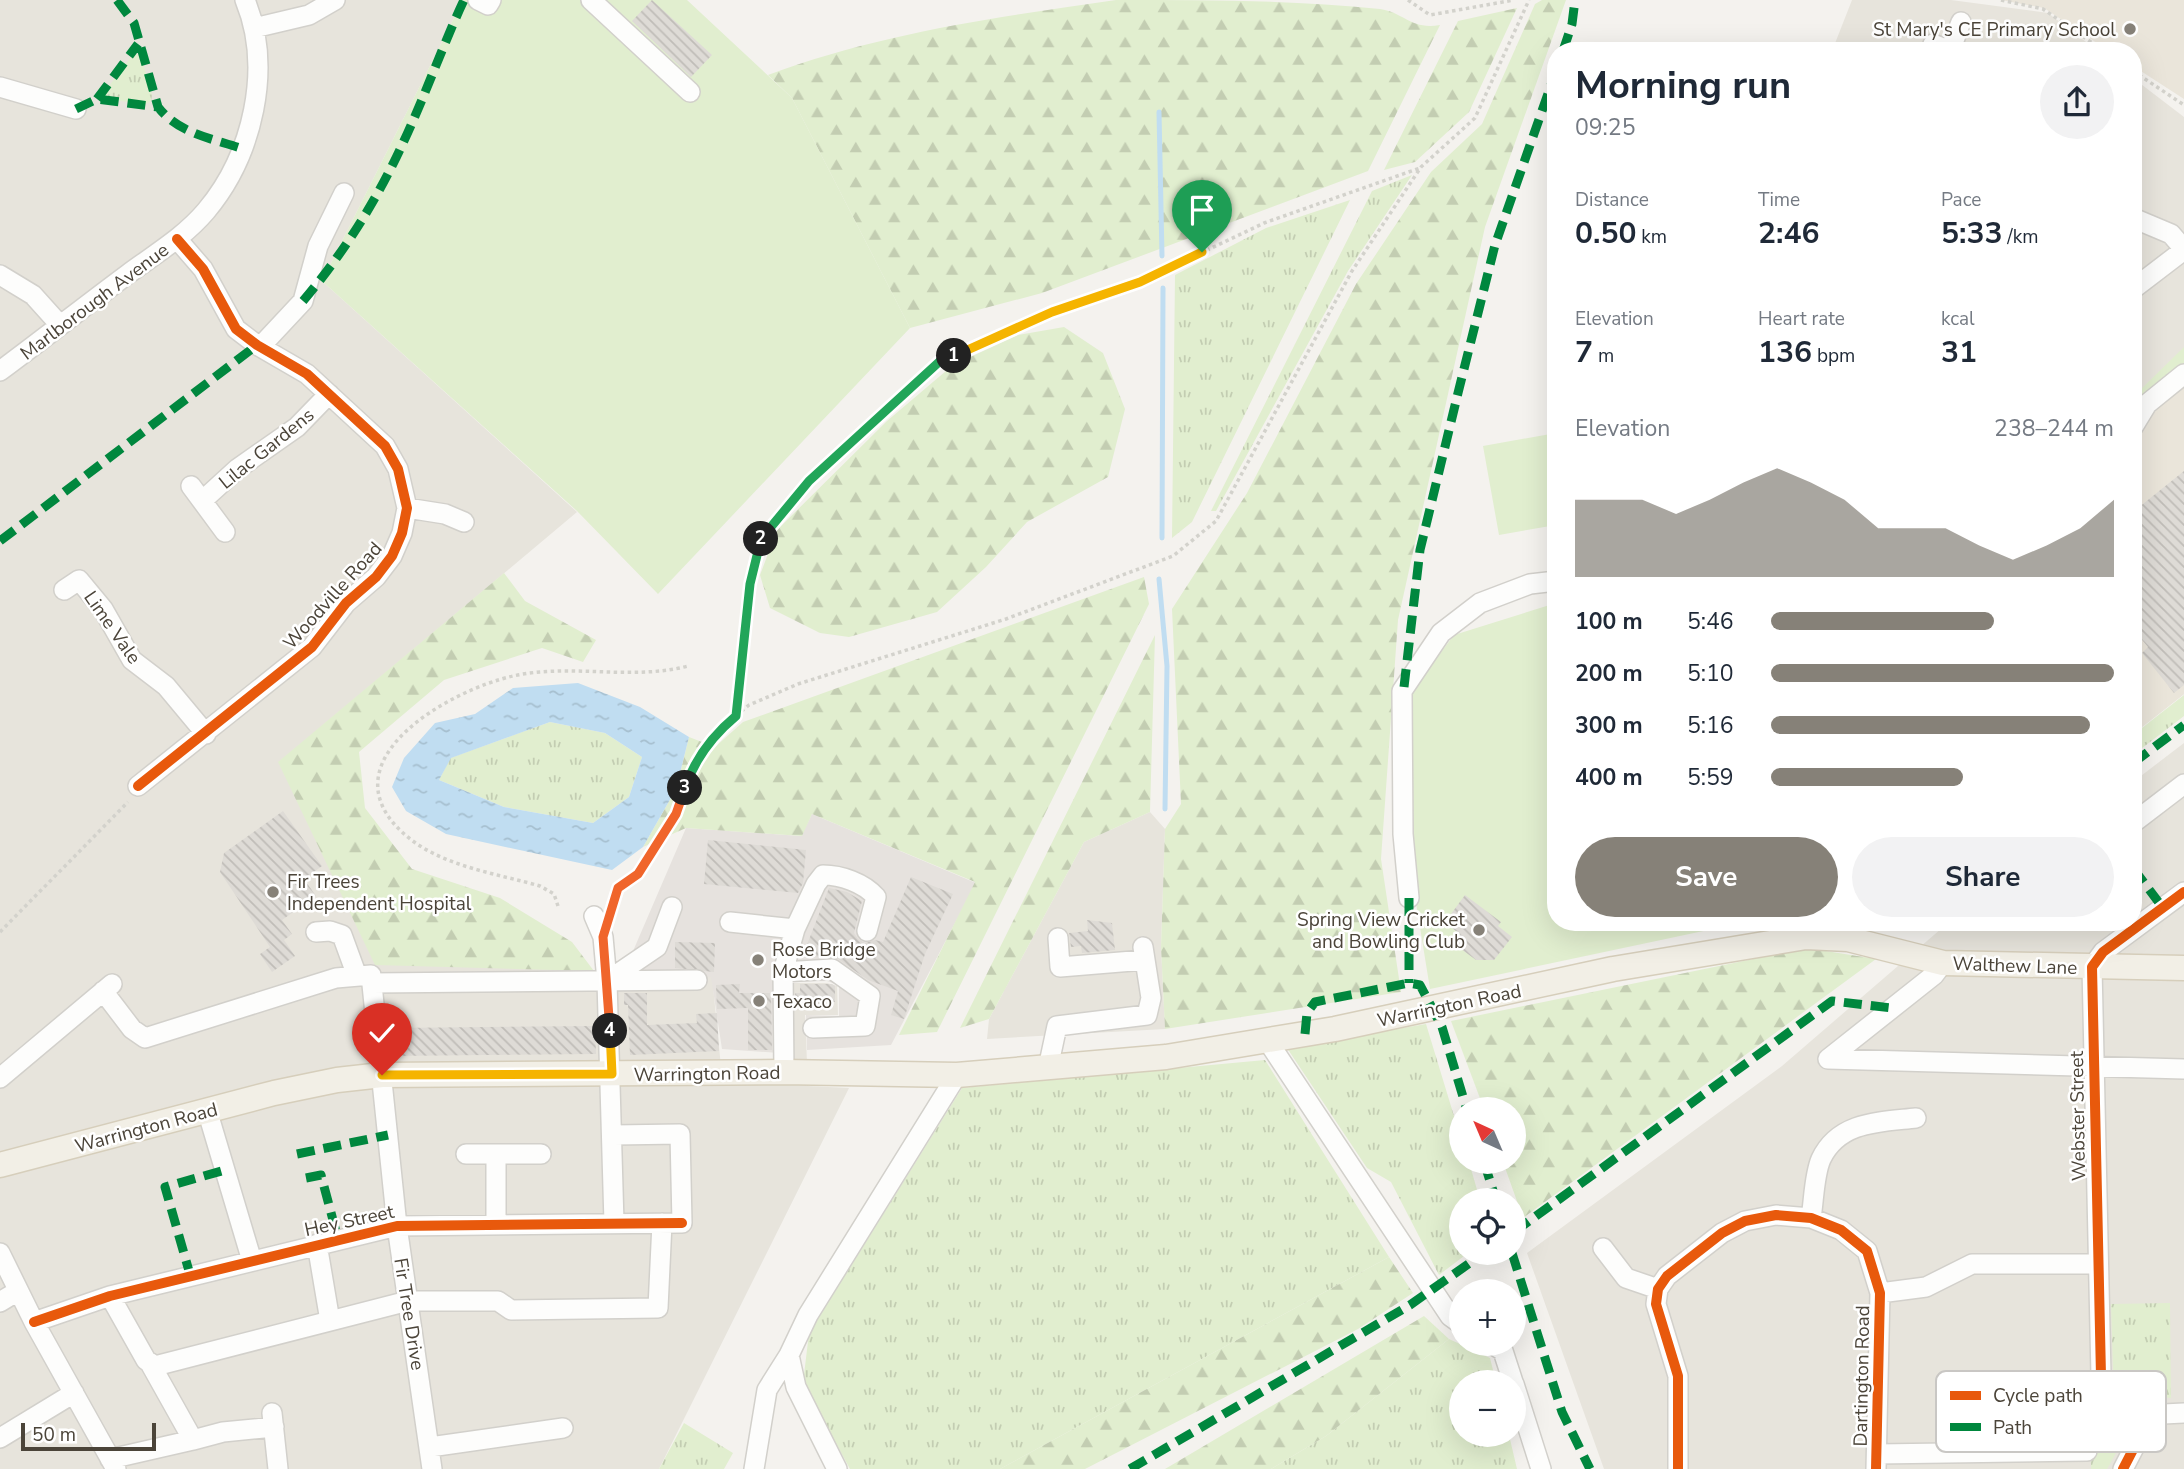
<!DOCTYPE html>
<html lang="en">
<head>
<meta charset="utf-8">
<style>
  body { margin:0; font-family:"Nunito Sans",sans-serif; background:#f2f2f3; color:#1f2937; height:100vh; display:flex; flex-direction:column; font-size:26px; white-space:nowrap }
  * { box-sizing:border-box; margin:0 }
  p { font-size:23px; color:#747a83 }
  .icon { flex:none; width:38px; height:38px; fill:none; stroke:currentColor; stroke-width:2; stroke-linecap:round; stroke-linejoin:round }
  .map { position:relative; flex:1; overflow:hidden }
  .sheet { position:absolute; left:1547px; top:42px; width:595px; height:889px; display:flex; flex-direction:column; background:#fff; border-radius:28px; box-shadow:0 7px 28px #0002 }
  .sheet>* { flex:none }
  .needle { width:46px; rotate:316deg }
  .fabs { position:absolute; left:1449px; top:1097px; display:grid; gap:14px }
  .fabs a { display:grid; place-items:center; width:77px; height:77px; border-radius:50%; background:#fff; box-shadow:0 7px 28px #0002; font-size:35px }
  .scale { position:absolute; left:21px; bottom:18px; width:135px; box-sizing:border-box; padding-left:7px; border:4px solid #4b4439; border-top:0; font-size:19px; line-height:24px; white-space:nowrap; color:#4b4439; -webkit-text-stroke:5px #fff; paint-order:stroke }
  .pin { position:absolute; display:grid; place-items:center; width:60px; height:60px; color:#fff; margin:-72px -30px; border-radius:50% 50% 50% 0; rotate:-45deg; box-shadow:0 0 7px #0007 }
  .pin .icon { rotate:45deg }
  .km { position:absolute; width:35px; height:35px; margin:-18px; border-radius:50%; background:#222; color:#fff; font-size:19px; line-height:35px; text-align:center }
  .round { display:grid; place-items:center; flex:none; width:74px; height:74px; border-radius:37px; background:#f2f2f3 }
  .head { display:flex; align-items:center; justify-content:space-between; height:119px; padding:0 28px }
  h1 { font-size:38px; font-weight:700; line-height:52px }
  .stats { display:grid; grid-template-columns:repeat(3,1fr); gap:10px; height:119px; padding:7px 28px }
  .stats div { display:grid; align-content:center }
  .stats b { font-size:30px; font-weight:700 }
  .stats small { font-size:19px; font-weight:400 }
  .stats p { font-size:19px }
  .chart { height:196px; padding:14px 28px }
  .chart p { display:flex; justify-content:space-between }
  .chart svg { width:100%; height:126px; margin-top:7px; fill:#868178; opacity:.7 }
  .cta { display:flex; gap:14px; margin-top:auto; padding:14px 28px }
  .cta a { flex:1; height:80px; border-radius:42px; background:#868178; color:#fff; font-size:28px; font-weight:700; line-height:80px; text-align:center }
  .cta a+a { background:#f2f2f3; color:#1f2937 }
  ul { padding:0 28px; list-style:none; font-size:23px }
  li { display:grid; grid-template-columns:112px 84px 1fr; align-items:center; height:52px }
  li i { height:18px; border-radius:9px; background:#868178 }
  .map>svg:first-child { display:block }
  .residential { fill:#e7e4dc }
  .industrial { fill:#e6e2de }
  .education { fill:#eae5da }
  .grass { fill:url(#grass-tufts) }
  .forest { fill:url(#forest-firs) }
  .green { fill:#e1eecf }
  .water { fill:url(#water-ripples); fill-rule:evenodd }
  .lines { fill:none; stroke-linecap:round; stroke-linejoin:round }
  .stream { stroke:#c0ddf1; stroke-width:5 }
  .building { fill:url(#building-back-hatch) }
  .minor-casing { stroke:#d2d0cb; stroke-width:22 }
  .major-casing { stroke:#d6cebb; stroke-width:27 }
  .path { stroke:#d3d2cc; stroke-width:3.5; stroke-dasharray:3.5 3.5; stroke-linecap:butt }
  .minor { stroke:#fdfdfc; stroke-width:19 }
  .major { stroke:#f2efe6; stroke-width:24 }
  .quiet { stroke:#00873e; stroke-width:9; stroke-dasharray:18 9; stroke-linecap:butt }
  .cycleway-casing { stroke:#fff; stroke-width:15 }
  .cycleway { stroke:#e8590c; stroke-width:10 }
  .split-1-casing { stroke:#fff; stroke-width:14 }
  .split-2-casing { stroke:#fff; stroke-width:14 }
  .split-3-casing { stroke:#fff; stroke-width:14 }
  .split-4-casing { stroke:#fff; stroke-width:14 }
  .split-5-casing { stroke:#fff; stroke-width:14 }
  .split-1 { stroke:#f5b400; stroke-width:9 }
  .split-2 { stroke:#22a559; stroke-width:9 }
  .split-3 { stroke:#22a559; stroke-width:9 }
  .split-4 { stroke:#f0652b; stroke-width:9 }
  .split-5 { stroke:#f5b400; stroke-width:9 }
  .poi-dot { fill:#868178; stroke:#fff; stroke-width:2.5 }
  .labels { text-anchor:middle; stroke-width:5; stroke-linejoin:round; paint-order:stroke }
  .poi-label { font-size:19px; fill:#4b4439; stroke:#fff; text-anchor:start }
  .street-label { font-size:19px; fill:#4b4439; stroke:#fff }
  .key { fill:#fff; stroke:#c9c7c4; stroke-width:2 }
  .key-label { font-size:19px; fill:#4b4439 }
</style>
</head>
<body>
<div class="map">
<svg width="2184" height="1469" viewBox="0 0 2184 1469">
  <defs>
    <pattern id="grass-tufts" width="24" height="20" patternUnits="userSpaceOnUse" patternTransform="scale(1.75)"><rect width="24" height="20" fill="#e1eecf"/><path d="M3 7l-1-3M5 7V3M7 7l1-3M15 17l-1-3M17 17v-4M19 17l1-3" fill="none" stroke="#c3cdb2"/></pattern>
    <pattern id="forest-firs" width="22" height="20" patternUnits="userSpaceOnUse" patternTransform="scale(1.75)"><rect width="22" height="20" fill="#e1eecf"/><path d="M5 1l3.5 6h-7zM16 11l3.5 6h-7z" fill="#c3cdb2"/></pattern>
    <pattern id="water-ripples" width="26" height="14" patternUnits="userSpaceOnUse" patternTransform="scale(1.75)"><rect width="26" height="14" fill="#c0ddf1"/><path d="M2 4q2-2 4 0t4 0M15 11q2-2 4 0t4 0" fill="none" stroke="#a6bfcf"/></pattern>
    <pattern id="building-back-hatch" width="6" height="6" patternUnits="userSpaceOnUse" patternTransform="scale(1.75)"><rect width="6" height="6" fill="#dedbd6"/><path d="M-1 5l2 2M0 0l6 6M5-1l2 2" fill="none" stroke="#c0bdb8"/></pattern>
  </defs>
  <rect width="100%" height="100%" fill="#f4f2ee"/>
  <path class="residential" d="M0 0H463L322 281 577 512 279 762 376 961 712 976 722 1077 781 1082 785 983H827L837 986 838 1015H805L808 1086 849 1088 659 1469H0Z
    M1852 0H1951L2048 13 2098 51H1832Z
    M2133 78 2184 117V694L2133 734Z
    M2184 743V1469H1604L1527 1253 1782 1066 1949 922H2133V782Z
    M1150 812 1165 829 1161 946 1165 1029 987 1039 989 1019 1084 842Z"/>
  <path class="industrial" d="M812 814 976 883 891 1045 807 1050 806 1015 839 1016V985L827 981 782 982 779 1053 722 1049 711 977 624 972 686 828 801 836Z"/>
  <path class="education" d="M2001 0H2184V99L2133 66V51H2109L2044 8Z
    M2184 354V694L2133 734V407Z"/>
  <path class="grass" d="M134 53 141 56 152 95 151 101 146 104 103 99V94Z
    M1412 175 1348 271 1216 511H1211L1372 191Z
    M1350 200 1192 522 1172 538 1175 275 1266 228Z
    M2184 347V363L2141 397 2133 409V397Z
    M2184 695V716L2133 755V735Z
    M550 722 605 733 642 757 629 797 593 823 504 807 439 780 450 758Z
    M1426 1024 1461 1139V1162H1469L1480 1200H1461V1253H1468L1439 1275 1391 1182 1367 1168 1287 1048Z
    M1265 1060 1389 1257 1000 1469H850L803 1383 809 1333 962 1088Z
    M2170 1303 2171 1398 2137 1395 2113 1370 2111 1304Z
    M1449 1339 1490 1358 1496 1382H1461V1435H1509L1517 1469H1271L1326 1436Z
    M2089 1376C2109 1421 2140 1415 2107 1469H2091Z
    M684 1423 733 1453 724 1469H659Z"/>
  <path class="forest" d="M1116 0C1204 0 1292 0 1380 9 1405 13 1411 30 1440 25L1368 171 1042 293 910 328 792 98 768 75C880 33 997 17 1116 0Z
    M1542 0H1566L1485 227 1398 620 1381 859 1401 992 1165 1029 1161 947 1165 829 1181 804 1172 609 1247 493 1356 284 1431 172 1482 124 1535 4Z
    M1517 8 1469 112 1415 162 1384 170 1458 21Z
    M1064 327 1103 353 1125 409 1108 477 1027 522 986 567 937 612 849 637 820 633 770 608 760 575 777 530 887 421 953 365 1018 335Z
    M504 573 525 601 596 640 583 662 542 648 444 680 359 752 365 808 412 869 500 898 572 942 594 971 375 965 278 762Z
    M1144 577 1149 604 937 1032 899 1035 975 882 812 814 802 836 686 828 643 847 676 789 689 737 715 747 743 722Z
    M1155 635 1150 812 1084 842 989 1019 960 1028Z
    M1807 948 1876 959 1523 1218 1503 1162H1514V1110L1484 1109 1451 1021Z
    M1389 1257 1413 1293 1358 1329 1085 1469H1000Z
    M1424 1316 1449 1339 1326 1436 1271 1469H1165Z"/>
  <path class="green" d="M463 0H687L792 98 910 328 658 594 577 511 322 281Z
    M1556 433V525L1499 535 1483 446Z
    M1556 603V922H1746L1430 989 1407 847V697L1454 635Z"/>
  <path class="water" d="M578 683 640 707 689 737 676 789 643 847 612 870 446 834 406 811 392 787 404 758 435 723 475 714 513 688ZM550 722 605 733 642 757 629 797 593 823 504 807 439 780 451 758Z"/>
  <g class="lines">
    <path class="stream" d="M1159 112 1162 256
      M1162 538 1163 288
      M1159 579 1167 666 1165 809"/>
  </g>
  <path class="building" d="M652 0 712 55 691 77 632 21Z
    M2184 471V685L2174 693 2142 653 2148 647 2133 629V512Z
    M283 811 322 866 304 879 316 896 282 920 292 934 284 940 295 956 272 972 260 954 270 947 220 872 224 853Z
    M708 840 806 850 803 883 798 893 704 884Z
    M911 877 953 894 925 954 904 1019 891 1015 898 991 868 980 838 959 803 955 829 888 847 892 862 901 854 933 858 939 865 943 875 940 883 942Z
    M1465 895 1501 922 1498 926 1512 937 1494 960H1476L1453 943 1460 934 1448 925 1455 917 1451 914Z
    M1087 920 1112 923 1115 950 1082 953 1081 946 1071 947 1069 933 1088 931Z
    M675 942 715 943 714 972 675 968Z
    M740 984 739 993H771L772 1050H748V1008L717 1009 716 985Z
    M800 984H832L835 986V1002H824V1009H796L795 993H800Z
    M624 993H647V1025L697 1023 696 1014 717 1013 719 1051 630 1055 628 1005H624Z
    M595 1026 596 1054 392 1056 391 1028Z"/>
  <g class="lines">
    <defs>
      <path id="minor" d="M478 0 488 5 491 0
        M591 0 690 92
        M254 28 309 15 335 0
        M1933 44 1950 51 1961 22
        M0 87 76 109
        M2133 218 2171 234 2184 249
        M0 275 33 295 60 325
        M2133 289 2184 250
        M260 347 303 301 318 246 344 193
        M0 371C43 339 85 306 128 274 155 254 184 237 206 211 253 155 273 68 245 0
        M2133 427 2147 404 2184 374
        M191 486 225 532
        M202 501 237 469 297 427 329 394
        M407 508 445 514 464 522
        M64 590 79 580 103 609 132 660 166 686 206 734
        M138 786 312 647 346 603 376 577 392 556 402 533 407 508 398 469 385 446 307 374 257 345 236 329 203 269 177 239
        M2133 823 2184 784
        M1409 898 1403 834 1402 691 1441 633 1480 603 1530 584 1556 581
        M594 916 603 937 607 981 614 1223
        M730 922 795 929 783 972 784 1072
        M795 929 816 884 823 875C841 875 864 883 876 897L867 931
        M316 932 330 931 342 935 357 976
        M1058 938 1060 967 1145 960
        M1943 963 1934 975 1828 1059 2184 1069
        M783 972 832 969 870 996 865 1026 813 1028
        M607 981 657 947 672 907
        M372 983 697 980
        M103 991 132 1029 145 1038 336 978 371 975 397 1226 432 1469
        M1267 1040 1450 1316 1461 1324
        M1048 1068 1057 1026 1147 1015 1151 998 1143 947
        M0 1078 112 984
        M207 1110 252 1261
        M466 1154H541
        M1811 1218C1814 1200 1814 1175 1821 1159 1839 1121 1880 1122 1916 1118
        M496 1224V1154
        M317 1244 330 1321
        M1603 1248 1626 1278 1658 1289
        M0 1253 34 1322 116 1469
        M1880 1293 1926 1287 1972 1264H2096
        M110 1296 146 1360 155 1366 408 1301H498L511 1310 658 1308 662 1223
        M0 1302 18 1291
        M34 1322 110 1296 397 1226 682 1223 680 1134 614 1135
        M1492 1344 1503 1351 1513 1382
        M151 1365 193 1440 223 1432 274 1427
        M1514 1384 1541 1469
        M272 1413 278 1469
        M2143 1415 2184 1413
        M0 1438 74 1393
        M430 1447 563 1428
        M1877 1454 2087 1451
        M110 1459 193 1440
        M754 1469 767 1390 789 1355
        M837 1469 796 1387 789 1355 808 1315 957 1075
        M1678 1469V1376L1656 1304 1658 1289 1667 1276 1722 1233 1745 1221 1776 1215 1811 1218 1841 1230 1867 1251 1880 1293 1876 1469
        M2123 1469 2139 1438 2143 1415 2119 1405 2101 1376 2092 967 2103 952 2184 892"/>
      <path id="major" d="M0 1165 274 1093 337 1080 382 1075 784 1072 957 1075 1166 1057 1335 1029 1613 969 1806 937 1848 939 1943 963 2184 968"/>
    </defs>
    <use href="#minor" class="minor-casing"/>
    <use href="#major" class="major-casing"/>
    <path class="path" d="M1408 0 1430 15 1514 0
      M2001 0 2043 9 2104 51
      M2133 71 2184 105
      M736 716 750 584 763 534 809 481 939 362 1052 312 1140 282 1264 223 1420 168
      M558 906 554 894 540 886C495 873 438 866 402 832 325 760 450 690 513 676 571 663 631 681 688 666
      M611 912 618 888 638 874 676 814 693 765 717 732 749 705 798 684 1006 619 1173 556 1216 521 1352 271 1421 167 1475 118 1529 0
      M0 932 128 802"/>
    <use href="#minor" class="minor"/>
    <use href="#major" class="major"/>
    <path class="quiet" d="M117 0 134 23 158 107C178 133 210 138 240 148
      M1563 51 1572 24 1575 0
      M97 99 138 44
      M76 109 97 99 158 107
      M303 301C343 254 377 200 403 143 425 96 442 47 464 0
      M0 541 257 345
      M1404 687 1420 550 1458 393 1495 245 1556 71
      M2133 763 2184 725
      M2133 868 2163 908
      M1409 898V983
      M1305 1034 1307 1013 1315 1002 1409 983 1420 985 1442 1027 1467 1110
      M297 1154 388 1135
      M1484 1162 1496 1200
      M306 1178 321 1175 338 1239
      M1514 1232 1832 1001 1892 1008
      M1512 1253 1562 1412 1590 1469
      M191 1278 165 1187 225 1170
      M1130 1469 1410 1305 1484 1253"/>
    <defs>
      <path id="cycleway" d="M138 786 312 647 346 603 376 577 392 556 402 533 407 508 398 469 385 446 307 374 257 345 236 329 203 269 177 239
        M34 1322 110 1296 397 1226 682 1223
        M1678 1469V1376L1656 1304 1658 1289 1667 1276 1722 1233 1745 1221 1776 1215 1811 1218 1841 1230 1867 1251 1880 1293 1876 1469
        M2123 1469 2139 1438 2143 1415 2119 1405 2101 1376 2092 967 2103 952 2184 892"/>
    </defs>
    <use href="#cycleway" class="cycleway-casing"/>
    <use href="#cycleway" class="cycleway"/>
  </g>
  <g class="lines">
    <defs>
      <path id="split-1" d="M954 356 1052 312 1140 282 1202 252"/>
      <path id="split-2" d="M761 539 809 481 939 362 954 356"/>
      <path id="split-3" d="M685 788C695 758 712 736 736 716L750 584 761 539"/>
      <path id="split-4" d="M610 1031 603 937 618 888 638 874 676 814 685 788"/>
      <path id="split-5" d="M382 1075 612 1074 610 1031"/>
    </defs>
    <use href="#split-1" class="split-1-casing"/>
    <use href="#split-2" class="split-2-casing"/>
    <use href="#split-3" class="split-3-casing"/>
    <use href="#split-4" class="split-4-casing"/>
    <use href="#split-5" class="split-5-casing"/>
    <use href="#split-1" class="split-1"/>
    <use href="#split-2" class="split-2"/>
    <use href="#split-3" class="split-3"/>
    <use href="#split-4" class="split-4"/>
    <use href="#split-5" class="split-5"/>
  </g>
  <g class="poi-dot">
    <circle cx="2130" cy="29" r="7"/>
    <circle cx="273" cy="892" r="7"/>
    <circle cx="1479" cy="930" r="7"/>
    <circle cx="758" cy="960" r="7"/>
    <circle cx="759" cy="1001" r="7"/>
  </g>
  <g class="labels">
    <g class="poi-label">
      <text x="2116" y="36" text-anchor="end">St Mary's CE Primary School</text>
      <text x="287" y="888">Fir Trees<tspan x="287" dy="22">Independent Hospital</tspan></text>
      <text x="1465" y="926" text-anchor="end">Spring View Cricket<tspan x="1465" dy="22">and Bowling Club</tspan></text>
      <text x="772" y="956">Rose Bridge<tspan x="772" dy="22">Motors</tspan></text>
      <text x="773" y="1008">Texaco</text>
    </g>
    <g class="street-label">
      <text transform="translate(94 301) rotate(-37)" y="7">Marlborough Avenue</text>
      <text transform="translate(266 448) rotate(-39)" y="7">Lilac Gardens</text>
      <text transform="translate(332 595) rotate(-48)" y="7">Woodville Road</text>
      <text transform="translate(113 627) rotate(55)" y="7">Lime Vale</text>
      <text transform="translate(2015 965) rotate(2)" y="7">Walthew Lane</text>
      <text transform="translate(1449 1005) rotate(-12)" y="7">Warrington Road</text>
      <text transform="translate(707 1073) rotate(-1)" y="7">Warrington Road</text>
      <text transform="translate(2077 1116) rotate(-91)" y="7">Webster Street</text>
      <text transform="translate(146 1127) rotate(-15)" y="7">Warrington Road</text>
      <text transform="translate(349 1220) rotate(-12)" y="7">Hey Street</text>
      <text transform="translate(410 1314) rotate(81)" y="7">Fir Tree Drive</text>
      <text transform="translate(1861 1376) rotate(-89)" y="7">Dartington Road</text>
    </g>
  </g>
  <rect x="1936" y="1371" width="230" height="81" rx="10" class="key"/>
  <rect x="1950" y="1391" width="31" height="9" fill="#e8590c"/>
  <rect x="1950" y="1423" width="31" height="8" fill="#00873e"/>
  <g class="key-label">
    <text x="1993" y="1402">Cycle path</text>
    <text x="1993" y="1434">Path</text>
  </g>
</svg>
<div class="fabs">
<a><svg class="needle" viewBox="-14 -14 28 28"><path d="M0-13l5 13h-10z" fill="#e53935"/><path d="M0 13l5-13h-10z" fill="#747a83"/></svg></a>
<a><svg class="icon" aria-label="locate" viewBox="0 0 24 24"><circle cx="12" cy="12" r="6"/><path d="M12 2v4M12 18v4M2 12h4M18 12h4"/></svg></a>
<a>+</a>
<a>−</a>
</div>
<div class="scale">50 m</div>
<div class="pin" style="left:1202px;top:252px;background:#1e9e55"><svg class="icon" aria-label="arrive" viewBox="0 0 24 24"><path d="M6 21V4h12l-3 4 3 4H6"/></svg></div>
<div class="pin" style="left:382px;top:1075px;background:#d93025"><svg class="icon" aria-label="check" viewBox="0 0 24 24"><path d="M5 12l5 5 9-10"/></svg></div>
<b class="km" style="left:954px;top:356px">1</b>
<b class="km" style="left:761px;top:539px">2</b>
<b class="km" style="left:685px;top:788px">3</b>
<b class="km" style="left:610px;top:1031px">4</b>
<section class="sheet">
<div class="head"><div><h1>Morning run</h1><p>09:25</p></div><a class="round"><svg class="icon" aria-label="share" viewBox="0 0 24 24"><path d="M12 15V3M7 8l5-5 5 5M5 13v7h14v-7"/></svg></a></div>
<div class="stats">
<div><p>Distance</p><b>0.50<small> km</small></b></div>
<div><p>Time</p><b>2:46</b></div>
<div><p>Pace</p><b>5:33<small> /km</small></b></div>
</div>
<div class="stats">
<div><p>Elevation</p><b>7<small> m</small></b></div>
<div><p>Heart rate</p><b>136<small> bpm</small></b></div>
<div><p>kcal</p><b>31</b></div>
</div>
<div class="chart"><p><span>Elevation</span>238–244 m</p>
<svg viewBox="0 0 160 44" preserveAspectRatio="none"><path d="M0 44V17L10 17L20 17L30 22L40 17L50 11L60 6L70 11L80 17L90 27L100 27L110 27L120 33L130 38L140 33L150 27L160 17V44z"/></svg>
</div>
<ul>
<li><b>100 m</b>5:46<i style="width:65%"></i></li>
<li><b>200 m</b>5:10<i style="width:100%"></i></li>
<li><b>300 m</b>5:16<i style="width:93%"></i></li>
<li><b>400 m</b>5:59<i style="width:56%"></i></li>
</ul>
<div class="cta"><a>Save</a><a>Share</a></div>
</section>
</div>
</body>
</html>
